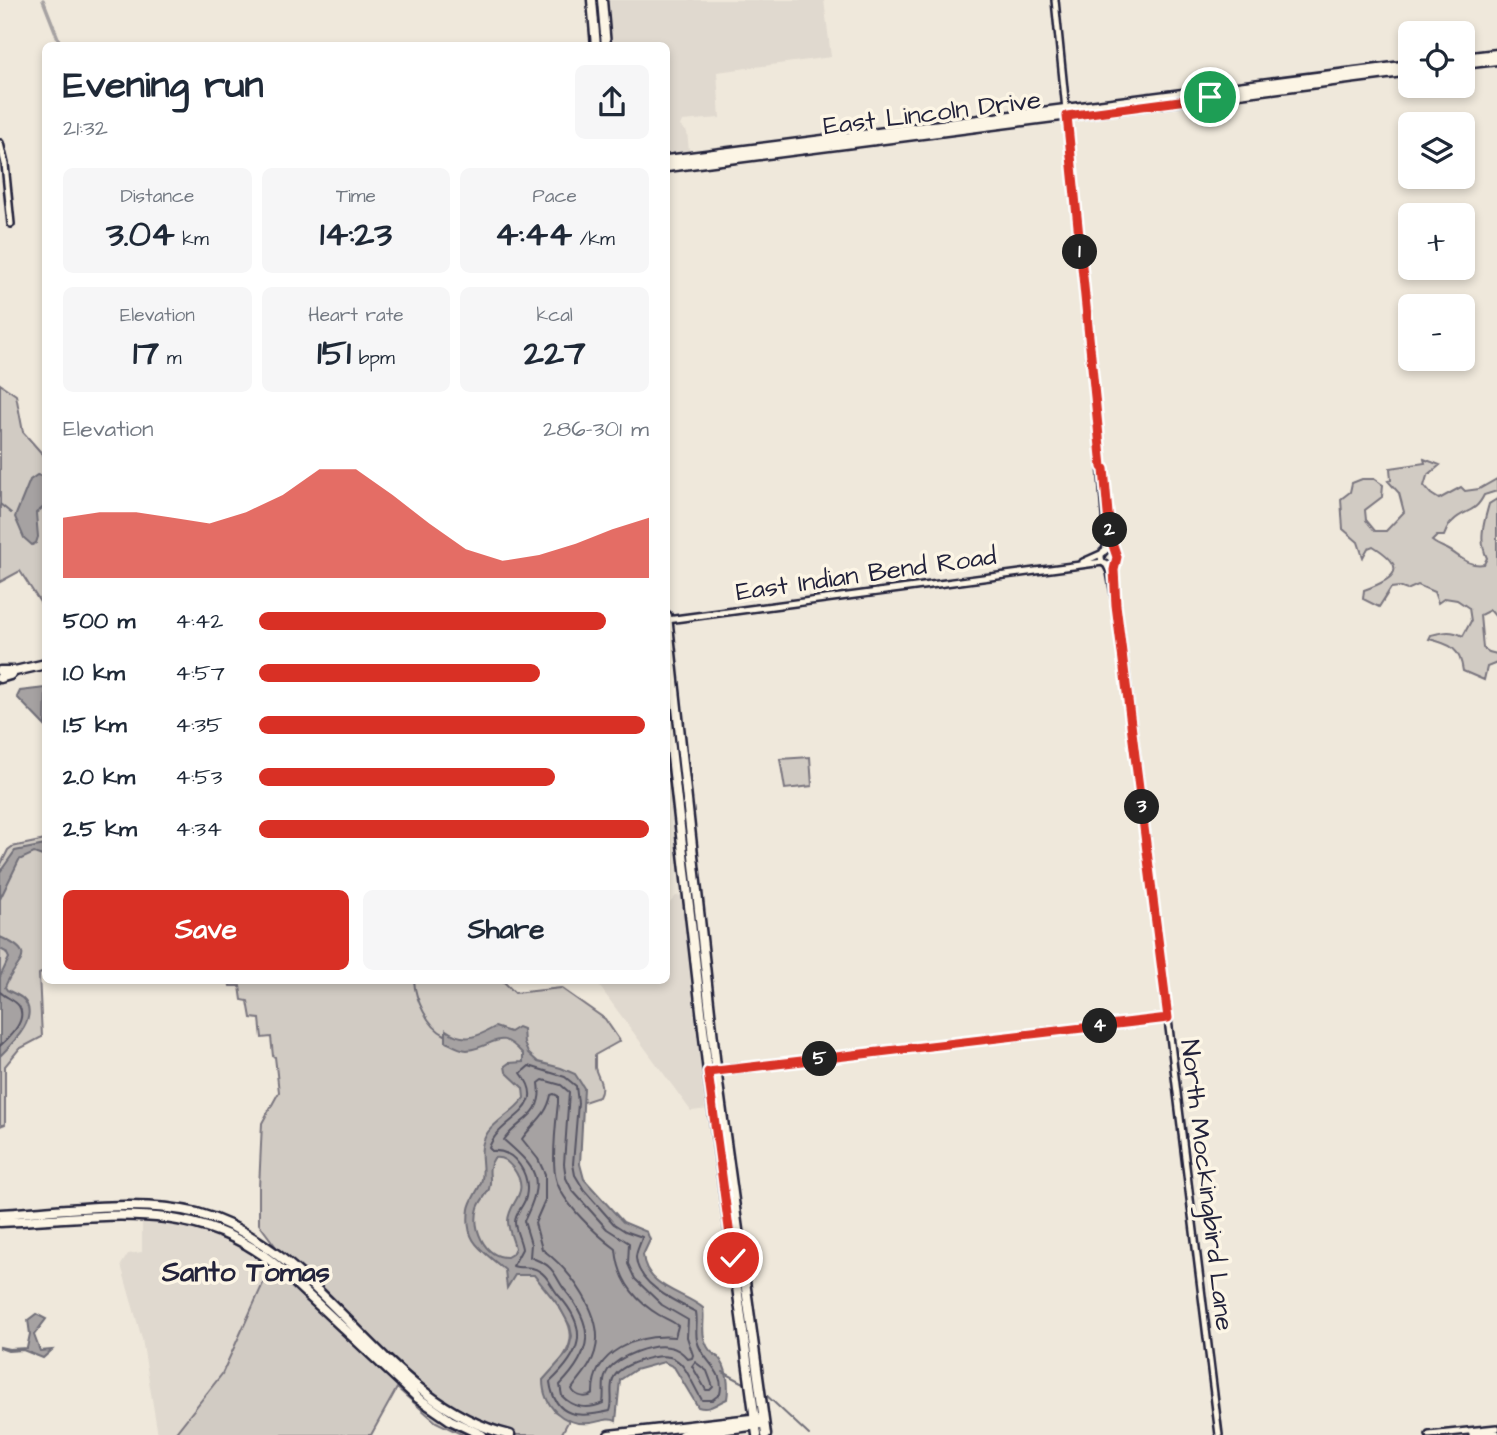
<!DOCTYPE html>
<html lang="en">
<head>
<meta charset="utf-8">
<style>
  body { margin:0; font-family:"Architects Daughter",sans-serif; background:#f6f6f7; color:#1f2937; height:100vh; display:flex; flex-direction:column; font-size:26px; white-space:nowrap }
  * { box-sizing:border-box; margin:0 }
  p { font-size:23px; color:#747a83 }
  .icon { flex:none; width:38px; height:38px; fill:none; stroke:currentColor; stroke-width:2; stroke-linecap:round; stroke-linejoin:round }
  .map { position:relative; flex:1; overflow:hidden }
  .sheet { position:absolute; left:42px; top:42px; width:628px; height:942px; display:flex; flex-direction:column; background:#fff; border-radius:10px; box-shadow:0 4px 10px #0003 }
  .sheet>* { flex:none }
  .controls { position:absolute; left:1398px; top:21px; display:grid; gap:14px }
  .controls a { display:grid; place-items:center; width:77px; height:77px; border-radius:10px; background:#fff; box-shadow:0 4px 10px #0003; font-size:35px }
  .pin { position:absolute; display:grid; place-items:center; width:60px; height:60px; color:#fff; margin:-30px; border:4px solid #fff; border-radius:50%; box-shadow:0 2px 7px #0007 }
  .km { position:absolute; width:35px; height:35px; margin:-18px; border-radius:50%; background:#222; color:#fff; font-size:19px; line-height:35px; text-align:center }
  .round { display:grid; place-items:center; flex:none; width:74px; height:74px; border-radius:10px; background:#f6f6f7 }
  .head { display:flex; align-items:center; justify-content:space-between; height:119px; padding:0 21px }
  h1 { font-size:38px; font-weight:700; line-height:52px }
  .figures { display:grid; grid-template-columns:repeat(3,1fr); gap:10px; height:119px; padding:7px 21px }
  .figures div { display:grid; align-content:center; border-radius:10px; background:#f6f6f7; text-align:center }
  .figures b { font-size:35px; font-weight:700 }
  .figures small { font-size:19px; font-weight:400 }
  .figures p { font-size:19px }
  .chart { height:196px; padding:14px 21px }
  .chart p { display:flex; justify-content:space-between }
  .chart svg { width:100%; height:126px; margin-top:7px; fill:#d93025; opacity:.7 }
  .action { display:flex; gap:14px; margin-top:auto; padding:14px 21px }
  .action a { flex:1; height:80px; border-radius:10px; background:#d93025; color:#fff; font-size:28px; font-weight:700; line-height:80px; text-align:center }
  .action a+a { background:#f6f6f7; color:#1f2937 }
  ul { padding:0 21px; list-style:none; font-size:23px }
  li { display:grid; grid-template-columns:112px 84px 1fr; align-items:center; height:52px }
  li i { height:18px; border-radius:9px; background:#d93025 }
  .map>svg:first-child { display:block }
  .built { fill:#e0d9cf }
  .green { fill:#d1cbc3; stroke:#7a767f; stroke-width:2 }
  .water { fill:#a6a2a2; stroke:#716f79; stroke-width:2; fill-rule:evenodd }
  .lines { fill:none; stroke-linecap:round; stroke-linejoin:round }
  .shore { stroke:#575564; stroke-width:2 }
  .stream { stroke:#716f79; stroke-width:2 }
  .canal { stroke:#a6a2a2; stroke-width:3.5 }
  .minor-casing { stroke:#22223b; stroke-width:10 }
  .major-casing { stroke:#22223b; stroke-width:13 }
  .minor { stroke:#fcf5e5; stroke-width:5 }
  .major { stroke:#fcf5e5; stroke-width:8 }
  .route-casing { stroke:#fff; stroke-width:14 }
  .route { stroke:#d93025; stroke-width:9 }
  .labels { text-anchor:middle; stroke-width:7; stroke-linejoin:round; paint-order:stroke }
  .street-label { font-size:26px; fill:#22223b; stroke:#fcf5e5 }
  .neighbourhood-label { font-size:28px; font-weight:bold; fill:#22223b; stroke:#fcf5e5 }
</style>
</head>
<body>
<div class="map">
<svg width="1497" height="1435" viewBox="0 0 1497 1435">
  <rect width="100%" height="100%" fill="#efe8db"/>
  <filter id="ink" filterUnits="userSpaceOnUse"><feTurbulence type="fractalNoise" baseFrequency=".0143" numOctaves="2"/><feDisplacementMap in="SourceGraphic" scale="14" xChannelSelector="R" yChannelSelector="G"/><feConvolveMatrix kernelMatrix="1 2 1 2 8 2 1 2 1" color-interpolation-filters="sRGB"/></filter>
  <g filter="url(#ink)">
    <path class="built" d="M608 0H824L831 57 717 72 720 118 682 121 680 126 687 132 689 151 667 154V46L612 45Z
      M683 895 698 1018 701 1064 709 1106V1109L691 1111 595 980H667V906L676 896Z
      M142 1216 199 1226 235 1242 271 1266 222 1374 174 1435H158L142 1339 121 1265 128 1254 142 1252Z"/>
    <path class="green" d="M0 384 16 395 23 432 45 457V610L20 571 0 582Z
      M1424 459 1440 465 1427 476 1424 486 1431 494 1439 499 1461 487 1465 491 1479 489 1497 479V491L1484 495C1475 514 1465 509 1453 521 1448 525 1446 531 1444 536H1437L1432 541C1437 545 1440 546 1447 549 1458 554 1467 567 1484 564L1487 558C1478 540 1484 522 1489 504L1497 499V618L1490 610 1480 615 1483 648 1489 652 1497 654V663L1487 667 1484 680 1463 671C1460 648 1450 644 1429 639L1431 635C1444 632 1451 630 1463 636L1471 621 1469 608 1457 600 1445 598 1438 603 1434 592 1418 585 1407 590 1399 587 1391 588 1379 607 1363 599 1364 590C1398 578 1407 567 1373 546L1368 548 1363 557 1358 542 1343 529 1341 499 1350 492 1352 483 1362 479H1374L1383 485 1382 497 1365 510 1366 520 1375 531H1386L1404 512 1399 493 1388 481 1391 480 1390 468 1425 463Z
      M810 757 812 786 785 789 780 759Z
      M45 840V971L39 974 42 1037 19 1049 5 1066V1124L0 1126V866L8 850 12 847Z
      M229 980H502L515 993 561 988 605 1019 620 1041 595 1055C595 1056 595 1067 595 1068 598 1079 605 1085 599 1097L539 1117 534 1275C542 1281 546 1289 552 1297 575 1327 579 1343 551 1372L554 1411 569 1420 561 1435H463L436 1422 397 1388 371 1435H174L222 1374 271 1266 276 1247 259 1224V1188L262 1123 279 1092 275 1057 273 1056 271 1037 262 1038 260 1019 251 1018 248 1001 242 1000 240 986H230Z"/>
    <path class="water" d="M37 475 45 477V506L36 513 38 537 36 543 32 545 24 538 15 517 30 480Z
      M45 688H46L45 726 17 697 20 691Z
      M45 845V857L34 853 19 860 0 899V872L15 851Z
      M0 937C41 955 15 960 5 987L7 990C11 992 18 995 22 998 42 1016 12 1044 0 1056V977L9 958 6 952 0 949Z
      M495 1027 510 1032 518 1027 523 1029 524 1043 528 1053 538 1062 561 1068 575 1074 584 1088 580 1164 584 1179 623 1222 647 1232 650 1240 643 1255C646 1288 684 1292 703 1308 705 1319 701 1331 705 1341 708 1350 711 1352 718 1357 728 1367 729 1387 727 1399 717 1403 710 1411 698 1407L674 1367 664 1362 635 1370 620 1380 616 1421C608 1417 600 1422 590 1423 563 1426 543 1406 543 1380L568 1352 572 1336 570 1326 559 1306 534 1275H515L507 1288 505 1270C483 1250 464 1244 469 1209 471 1198 480 1189 482 1179 485 1162 476 1150 488 1132 498 1119 514 1112 524 1098L523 1088 506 1072 505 1066 509 1063 523 1062V1054C498 1026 496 1047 467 1050 460 1050 452 1045 446 1042V1030C464 1043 477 1037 495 1027ZM494 1158C503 1157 507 1161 513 1168 532 1194 509 1200 508 1221 508 1230 513 1239 515 1248L512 1254 507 1257C484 1257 472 1228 478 1208 480 1201 486 1196 489 1189 493 1176 485 1172 494 1158Z
      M36 1314 46 1319 34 1335 40 1351 52 1350 43 1358 23 1350 8 1351 0 1348V1347L9 1349 27 1348 30 1334 28 1320Z"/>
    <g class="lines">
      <path class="shore" d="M0 992C5 997 15 1000 19 1006 28 1021 9 1037 0 1046
        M529 1066 565 1077 576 1086 578 1103 573 1164 575 1175 584 1190 614 1224 625 1231 642 1237C641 1244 636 1250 636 1258 638 1285 676 1302 696 1312 698 1321 695 1331 697 1340 701 1361 726 1370 720 1394L712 1400H702C683 1368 683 1346 639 1361 630 1364 617 1369 613 1379 609 1390 614 1401 610 1411 580 1418 555 1419 550 1382 580 1354 590 1331 560 1297 552 1289 549 1276 539 1271 531 1265 521 1269 513 1266L522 1249C521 1240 515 1231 515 1222 515 1213 524 1206 526 1197 531 1175 515 1149 492 1151L489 1148C499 1116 551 1112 521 1073Z
        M543 1080 561 1085 569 1092 564 1164 566 1178 572 1190 607 1229 629 1243 628 1264 635 1279 662 1305 688 1320 687 1337 693 1355 692 1358 688 1359C683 1353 677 1348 669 1347 652 1343 619 1356 608 1370 601 1380 605 1392 603 1403 588 1410 573 1408 562 1396L560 1385C593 1351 595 1327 565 1290 559 1283 556 1273 549 1267 544 1262 536 1260 530 1257L531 1244 524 1221C545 1178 538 1170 504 1140 519 1118 544 1117 539 1083Z
        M554 1094 558 1096V1103C556 1122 551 1161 556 1179 562 1203 597 1235 616 1249 618 1278 634 1300 659 1315 666 1319 673 1321 678 1326L675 1337C637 1334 592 1351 593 1394 587 1399 575 1397 572 1389 580 1377 591 1367 595 1352 606 1316 569 1269 542 1249L535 1223 545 1200V1174L538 1159 522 1139C533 1123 547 1116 551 1095Z
        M695 1362 707 1371 713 1387 710 1390H706L692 1366Z"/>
      <path class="stream" d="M0 504 11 513
        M414 980C415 999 428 1027 445 1035
        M723 1372 746 1384
        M764 1393 809 1435"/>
      <path class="canal" d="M43 0 61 46"/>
      <defs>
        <path id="minor" d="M1055 0 1100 448 1107 542 1105 551
          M0 143 5 164 11 224
          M1110 532 1114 551
          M1101 557a8 8 0 1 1 16 0a8 8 0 1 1-16 0Z
          M1083 562 1103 553
          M1106 564 1110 572 1116 605 1125 669 1219 1435
          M667 620 1103 562
          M716 1071 1168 1018
          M1429 1435 1497 1428
          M1472 1435 1497 1433"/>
        <path id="major" d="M592 0 596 46
          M602 0 606 46
          M1463 58 1497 54
          M1463 64 1497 60
          M667 160 1410 65
          M667 167 1410 71
          M667 616 717 1076 766 1435
          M0 671H15L46 664
          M0 678 10 675 15 671
          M667 713 708 1072 757 1435
          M0 1214C61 1211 138 1198 197 1213 323 1247 381 1404 510 1435
          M0 1222C99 1218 193 1196 276 1265L418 1398 450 1420 482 1435
          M609 1435 760 1418
          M682 1435 758 1425"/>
      </defs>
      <use href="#minor" class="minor-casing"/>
      <use href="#major" class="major-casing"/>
      <use href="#minor" class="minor"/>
      <use href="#major" class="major"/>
    </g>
  </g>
  <g class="lines" filter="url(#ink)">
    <defs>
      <path id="route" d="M733 1258 708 1072 1168 1018 1116 605 1114 570 1117 557 1110 536 1104 469 1102 467 1067 116 1210 97"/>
    </defs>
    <use href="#route" class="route-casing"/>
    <use href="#route" class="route"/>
  </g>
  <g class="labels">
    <g class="street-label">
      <text transform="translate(932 112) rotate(-7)" y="9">East Lincoln Drive</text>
      <text transform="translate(866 573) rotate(-8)" y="9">East Indian Bend Road</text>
      <text transform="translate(1208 1185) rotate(83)" y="9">North Mockingbird Lane</text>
    </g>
    <g class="neighbourhood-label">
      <text x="246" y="1281">Santo Tomas</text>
    </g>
  </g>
</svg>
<div class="controls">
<a><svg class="icon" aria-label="locate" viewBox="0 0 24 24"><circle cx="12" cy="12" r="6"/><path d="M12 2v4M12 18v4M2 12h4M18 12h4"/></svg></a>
<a><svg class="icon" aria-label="layers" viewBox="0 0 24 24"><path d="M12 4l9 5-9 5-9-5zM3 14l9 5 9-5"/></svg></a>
<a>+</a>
<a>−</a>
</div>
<div class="pin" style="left:1210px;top:97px;background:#1e9e55"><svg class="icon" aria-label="arrive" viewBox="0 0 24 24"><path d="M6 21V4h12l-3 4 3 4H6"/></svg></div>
<div class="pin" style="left:733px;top:1258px;background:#d93025"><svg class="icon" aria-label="check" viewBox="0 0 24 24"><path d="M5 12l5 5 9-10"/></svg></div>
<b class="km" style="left:1080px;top:252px">1</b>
<b class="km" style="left:1110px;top:530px">2</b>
<b class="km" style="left:1142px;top:807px">3</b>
<b class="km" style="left:1100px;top:1026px">4</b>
<b class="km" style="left:820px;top:1059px">5</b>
<section class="sheet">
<div class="head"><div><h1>Evening run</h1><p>21:32</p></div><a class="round"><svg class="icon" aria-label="share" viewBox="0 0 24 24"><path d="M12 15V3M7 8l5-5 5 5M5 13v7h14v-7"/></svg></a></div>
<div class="figures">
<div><p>Distance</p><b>3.04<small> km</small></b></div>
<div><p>Time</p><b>14:23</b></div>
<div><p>Pace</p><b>4:44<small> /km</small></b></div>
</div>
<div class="figures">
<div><p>Elevation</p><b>17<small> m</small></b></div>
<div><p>Heart rate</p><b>151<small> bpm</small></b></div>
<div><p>kcal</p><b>227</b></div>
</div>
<div class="chart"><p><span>Elevation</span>286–301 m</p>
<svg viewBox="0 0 160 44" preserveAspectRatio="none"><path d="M0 44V23L10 21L20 21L30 23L40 25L50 21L60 15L70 6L80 6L90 15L100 25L110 34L120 38L130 36L140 32L150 27L160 23V44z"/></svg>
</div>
<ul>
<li><b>500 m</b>4:42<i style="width:89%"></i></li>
<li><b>1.0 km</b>4:57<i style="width:72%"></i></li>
<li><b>1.5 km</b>4:35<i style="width:99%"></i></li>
<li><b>2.0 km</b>4:53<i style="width:76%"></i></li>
<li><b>2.5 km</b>4:34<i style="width:100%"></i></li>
</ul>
<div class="action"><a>Save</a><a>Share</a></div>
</section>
</div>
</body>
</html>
